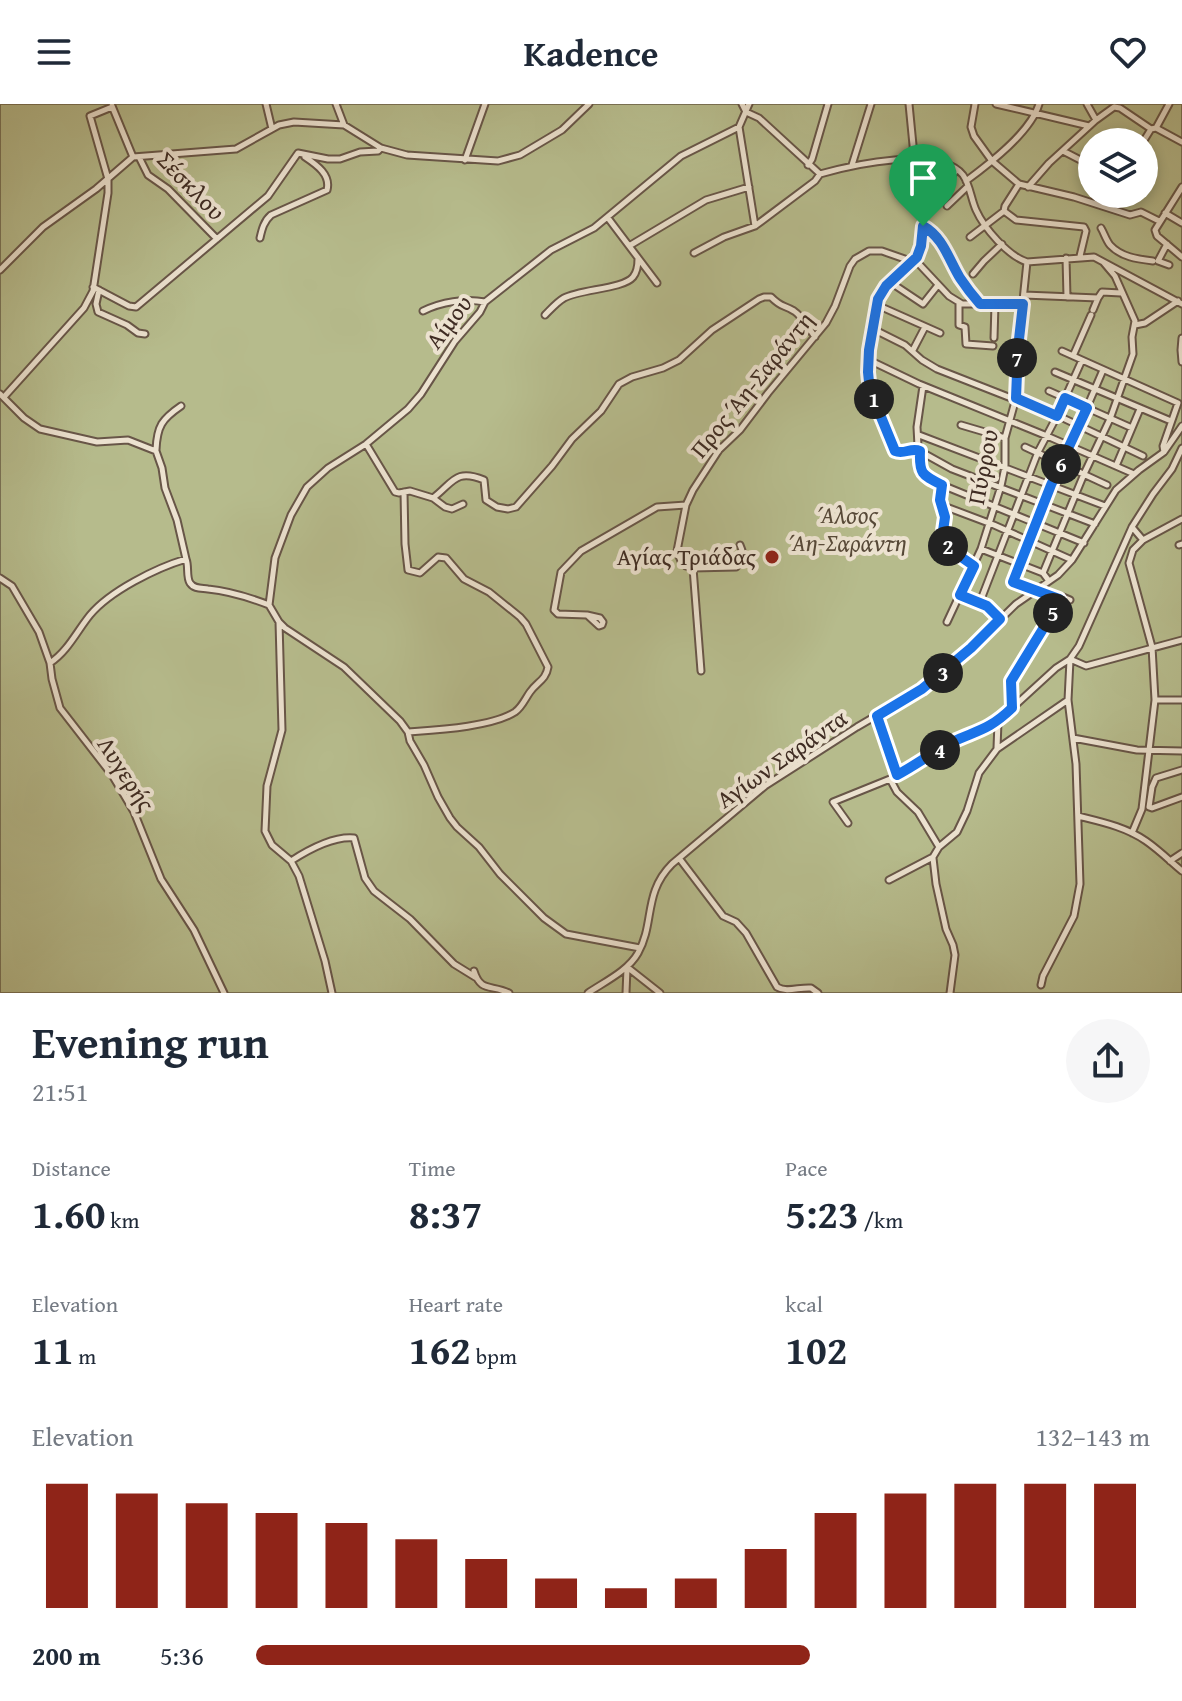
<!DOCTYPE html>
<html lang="en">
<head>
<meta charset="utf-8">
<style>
  body { margin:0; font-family:"Gentium Book Plus",serif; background:#f6f6f7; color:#1f2937; height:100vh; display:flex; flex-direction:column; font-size:30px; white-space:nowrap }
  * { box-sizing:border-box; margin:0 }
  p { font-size:26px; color:#747a83 }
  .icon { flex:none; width:44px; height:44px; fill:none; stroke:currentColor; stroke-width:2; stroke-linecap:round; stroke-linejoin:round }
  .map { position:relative; height:889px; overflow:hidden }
  .sheet { display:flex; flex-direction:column; background:#fff; flex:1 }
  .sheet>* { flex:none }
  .controls { position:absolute; left:1078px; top:24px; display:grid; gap:16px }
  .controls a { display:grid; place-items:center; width:80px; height:80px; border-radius:50%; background:#fff; box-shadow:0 4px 12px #0003; font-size:40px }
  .pin { position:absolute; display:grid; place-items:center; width:68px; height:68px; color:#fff; margin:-82px -34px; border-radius:50% 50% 50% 0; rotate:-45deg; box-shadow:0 0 8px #0007 }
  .pin .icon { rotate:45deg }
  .km { position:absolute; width:40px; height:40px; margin:-20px; border-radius:50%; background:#222; color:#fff; font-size:22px; line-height:40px; text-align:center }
  .round { display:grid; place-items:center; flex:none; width:84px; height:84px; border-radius:42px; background:#f6f6f7 }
  .head { display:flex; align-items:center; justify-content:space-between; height:136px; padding:0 32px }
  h1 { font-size:44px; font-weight:800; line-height:60px }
  .stats { display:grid; grid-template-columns:repeat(3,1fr); gap:12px; height:136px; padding:8px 32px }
  .stats div { display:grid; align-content:center }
  .stats b { font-size:40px; font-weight:800 }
  .stats small { font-size:22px; font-weight:400 }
  .stats p { font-size:22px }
  .chart { height:224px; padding:16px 32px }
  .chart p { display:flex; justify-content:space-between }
  .chart svg { width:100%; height:144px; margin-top:8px; stroke:#8f2418; stroke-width:6 }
  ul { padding:0 32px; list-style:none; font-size:26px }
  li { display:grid; grid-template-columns:128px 96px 1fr; align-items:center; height:60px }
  li i { height:20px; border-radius:10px; background:#8f2418 }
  header { display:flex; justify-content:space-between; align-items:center; height:104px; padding:0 32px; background:#fff; font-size:36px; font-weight:800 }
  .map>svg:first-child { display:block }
  .green { fill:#b6bb8c; stroke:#7a7458; stroke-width:2; fill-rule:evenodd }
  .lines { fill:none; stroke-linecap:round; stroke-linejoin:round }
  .street-casing { stroke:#685648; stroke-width:9 }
  .street { stroke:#ece2d0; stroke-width:5 }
  .route-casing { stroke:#fff; stroke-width:16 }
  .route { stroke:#1a73e8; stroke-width:10 }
  .poi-dot { fill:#8f2418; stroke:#ece2d0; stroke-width:3 }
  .labels { text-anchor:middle; stroke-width:8; stroke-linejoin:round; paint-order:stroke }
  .street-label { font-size:24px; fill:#3f2c23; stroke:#ece2d0 }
  .park-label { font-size:24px; font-style:italic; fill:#574938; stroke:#ece2d0 }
  .poi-label { font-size:24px; fill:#3f2c23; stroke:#ece2d0; text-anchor:end }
</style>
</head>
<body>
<header><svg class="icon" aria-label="menu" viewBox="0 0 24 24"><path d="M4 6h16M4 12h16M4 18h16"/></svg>Kadence<svg class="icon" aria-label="heart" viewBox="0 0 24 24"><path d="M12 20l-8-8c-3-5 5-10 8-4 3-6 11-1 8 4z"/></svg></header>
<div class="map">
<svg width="1182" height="889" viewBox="0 0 1182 889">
  <rect width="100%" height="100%" fill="#e2d2b6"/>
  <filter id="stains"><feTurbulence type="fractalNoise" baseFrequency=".0025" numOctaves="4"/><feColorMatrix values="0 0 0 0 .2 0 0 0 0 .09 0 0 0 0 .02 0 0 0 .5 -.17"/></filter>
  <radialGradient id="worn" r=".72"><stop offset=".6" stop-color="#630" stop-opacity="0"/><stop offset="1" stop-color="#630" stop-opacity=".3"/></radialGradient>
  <path class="green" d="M0 0H1182V889H0ZM1092 38H1144V90H1092Z"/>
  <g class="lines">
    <defs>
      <path id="street" d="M266 0 272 25
        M336 0 344 21
        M742 0 746 8
        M749 0 739 23 755 122
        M909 0 917 82 923 111 921 142 917 153 886 182 878 195 868 268C870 295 885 322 895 347L901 349 916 345 952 365 1095 420
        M975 0 971 23 974 32 992 57 1019 80 1074 93 1130 111 1141 108 1159 117
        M996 0 1089 22
        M1087 0 1096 16
        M112 2 133 53
        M746 8 759 14 820 70
        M1156 24 1169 0
        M1143 38 1151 25
        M1063 47 1092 62
        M133 53 236 45 279 21 294 18 344 21 381 44 407 51 498 57 520 51 562 26 589 0
        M139 53 148 71 168 85 217 135
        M465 56 485 0
        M808 61 812 55 828 0
        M852 61 871 0
        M966 77C989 60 1031 28 1039 0
        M1019 80 1005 102 1004 107 1016 116 1084 123 1086 127 1080 152
        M1028 83 1049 59 1096 16 1114 3 1120 4 1151 25 1156 24 1182 38
        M1182 83 1155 126 1157 132 1182 153
        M921 98 930 91H932L957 66
        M947 102 967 83
        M1165 109 1182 119
        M608 114 657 179
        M923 122C942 132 946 151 956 168 963 179 971 189 979 199
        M1101 124C1104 129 1106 136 1110 141 1121 153 1137 155 1153 157
        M970 133 1004 107
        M260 134C262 125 264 117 271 111L327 86C331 71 317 61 305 53
        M1167 140 1158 157 1169 161
        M629 142 706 96 749 83
        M694 149 724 133 755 122 815 77 820 70C852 61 939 41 963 71 970 81 971 95 976 106 984 124 1008 152 1027 158L1094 153 1182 200
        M1066 154 1067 193
        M0 166 43 123 96 85 133 53
        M973 170 984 157 1002 140
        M890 178 923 200 938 181
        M93 183 129 202 136 203 268 92 298 49 328 55H340L360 48 378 47 381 44
        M99 186 96 200 98 208 127 221 138 229 145 230
        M1024 191 1098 194 1102 188 1121 189
        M959 199V221L965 223 966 240 993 242
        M877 201 940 229
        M1093 206 1098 194
        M423 207C441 198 465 194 485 198
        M545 211C551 205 557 198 564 194 581 185 623 185 633 173 637 168 638 161 638 155
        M1135 221 1145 219 1178 197
        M873 225 905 241 922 256 937 265 1011 294 1027 297 1143 352
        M994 234 995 200
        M1182 234 1181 246 1182 258
        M913 246 925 223
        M1062 247 1178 299 1163 342 1164 348
        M1073 252 1091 211
        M869 256 919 280 1047 332 1134 370
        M1055 268 1171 317
        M923 282 917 323 919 361 923 371 942 381 1084 439
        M1049 287 1132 324
        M0 290 24 314 40 325 97 338 128 336 156 347 162 364 165 384 177 416 186 455
        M4 293 84 204 93 187 108 89V75L90 12 112 3
        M961 321 1005 334
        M919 331 1105 402
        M366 340 395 388 399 389 410 387 433 394C453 379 455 364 484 376L486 396 497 403 508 405 516 403 552 362 572 335 601 307 619 280 632 273 663 264 679 256 712 226 759 195 764 193H771C782 204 782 200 794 207 802 212 809 225 815 233
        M1025 343 1107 381
        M156 346C157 322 162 315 181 302
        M1116 362 1140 305
        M942 381 940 396 945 413 943 427 944 436 954 448 974 462
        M404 388 405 440 408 466 420 469 438 453 446 454 464 475 489 488 520 513 526 520 548 563C546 576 537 578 530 588 525 595 522 603 515 608 492 623 436 626 409 628
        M433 394 445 403 452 405 463 400
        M941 401 994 421 1072 456
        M1132 423 1143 436 1182 415
        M740 441C744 449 743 457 736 463L693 464 686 462 681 457 677 447 686 401 693 386 719 346 740 326 768 289 826 219 835 202 850 162 855 155 869 147H882L919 160 949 192 962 200H1023
        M1179 441 1182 440
        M981 445 1043 469 1049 477
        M693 464 701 567
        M1043 469 1084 370 1110 315 1133 250 1132 233 1135 217 1115 172 1104 159
        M0 474 12 482 39 528 50 559 52 575 60 604 112 671 124 691 134 708 161 775 194 826 224 889
        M960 491 987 502 1000 515
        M1070 496 1063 493 1059 495 1013 478 1051 381 1079 322 1103 266
        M980 498 1038 348 1057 312 1082 256
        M269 501 275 454 291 411 307 383 328 364 366 340 408 305 421 290 455 237 480 208 485 198 551 146 594 124 681 52 739 23
        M587 511 600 514 603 518 602 521 599 522 587 511 558 510 554 506 561 468 581 447 657 403 686 401
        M279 518 282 626 267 682 265 727 272 741 291 757 299 772 325 857 332 889
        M947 518 981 445 1001 382 1005 363V334L1016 294 1018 244 1027 158
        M1070 555 1086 562 1182 536
        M50 559C68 547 77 527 90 511 110 487 156 464 186 455 189 462 186 473 190 479 194 485 201 484 208 485 228 487 251 494 269 501L279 518 285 524 344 563 400 617 408 628 410 637 424 661 438 693 450 714 457 723 479 743 500 770 544 814 566 830 640 844
        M1155 596H1182
        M1012 604 1011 577 1057 502 1059 495
        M877 612 897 671
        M1073 634 1137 646 1182 647
        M997 644 998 618
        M1182 666 1156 674 1152 683 1149 703 1152 704 1182 693
        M890 675 897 688 918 708 939 743
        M1078 712C1102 718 1126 723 1146 737 1159 746 1170 757 1182 767
        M848 719 833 698 890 675 952 638 987 624 998 617 1056 564 1070 555 1079 542 1132 423 1153 390 1172 365 1182 344
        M1132 729 1142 705 1155 596 1152 543 1129 459 1133 446 1143 436
        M679 754 723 812 736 818 746 829 777 883C787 889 799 883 811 884L818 889
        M933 754 936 780 946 825 953 841 955 851 950 889
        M291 757C308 746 333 732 354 734L365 774 374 787 410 815 454 860 475 873
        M1170 757 1182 749
        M889 776 933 753 939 743 957 728 967 707 979 669 997 645 1068 596
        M627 863 660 889
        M474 867C481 889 491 880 509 889
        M1041 881 1043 872 1074 812 1080 780 1076 660 1068 596 1070 556
        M588 889C604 878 628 867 638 849 655 819 643 789 672 760L765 682 857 623 922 585 971 544 1016 500 1058 471 1072 456 1116 386 1139 366 1164 348 1182 322
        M626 889 627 864"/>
    </defs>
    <use href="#street" class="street-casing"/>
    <use href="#street" class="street"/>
  </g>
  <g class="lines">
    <defs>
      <path id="route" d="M923 122C943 133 949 156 960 174 966 183 973 192 980 200H1023L1018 244 1016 294 1057 312 1065 294 1087 304 1051 381 1013 478 1059 495 1057 502 1011 577 1012 604C989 626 978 626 952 638 933 648 916 661 897 671L877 612 922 585 971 544 1000 515 987 502 960 491 974 462 954 448 944 436 943 427 945 413 940 396 942 381C922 371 919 370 920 347 911 343 904 351 895 347L879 308 869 278 868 268 869 246 878 195 886 182 917 153 921 142Z"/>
    </defs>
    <use href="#route" class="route-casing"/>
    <use href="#route" class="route"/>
  </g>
  <circle class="poi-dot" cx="772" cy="453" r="8"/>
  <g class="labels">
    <g class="street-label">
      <text transform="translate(191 82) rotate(46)" y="8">Σέσκλου</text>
      <text transform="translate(449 218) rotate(-53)" y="8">Αίμου</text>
      <text transform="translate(752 281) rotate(-51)" y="8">Προς Άη-Σαράντη</text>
      <text transform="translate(983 363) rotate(-79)" y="8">Πύρρου</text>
      <text transform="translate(782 655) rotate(-35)" y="8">Αγίων Σαράντα</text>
      <text transform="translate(126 670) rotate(57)" y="8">Λυγερής</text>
    </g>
    <g class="park-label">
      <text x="848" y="419">Άλσος<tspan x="848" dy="28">Άη-Σαράντη</tspan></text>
    </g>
    <g class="poi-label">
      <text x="756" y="461">Αγίας Τριάδας</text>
    </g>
  </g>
  <rect width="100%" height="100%" filter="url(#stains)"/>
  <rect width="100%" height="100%" fill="url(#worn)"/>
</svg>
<div class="controls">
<a><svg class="icon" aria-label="layers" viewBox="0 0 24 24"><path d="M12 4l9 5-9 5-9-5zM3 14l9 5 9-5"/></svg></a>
</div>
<div class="pin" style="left:923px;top:122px;background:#1e9e55"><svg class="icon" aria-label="arrive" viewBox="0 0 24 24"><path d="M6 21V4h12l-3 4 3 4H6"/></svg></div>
<b class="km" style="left:874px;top:295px">1</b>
<b class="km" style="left:948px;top:442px">2</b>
<b class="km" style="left:943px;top:569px">3</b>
<b class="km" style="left:940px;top:646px">4</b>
<b class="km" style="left:1053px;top:509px">5</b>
<b class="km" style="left:1061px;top:360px">6</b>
<b class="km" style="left:1017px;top:254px">7</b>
</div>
<section class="sheet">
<div class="head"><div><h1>Evening run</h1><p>21:51</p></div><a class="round"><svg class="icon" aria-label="share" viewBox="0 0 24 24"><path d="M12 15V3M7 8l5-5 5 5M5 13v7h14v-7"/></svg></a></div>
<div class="stats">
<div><p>Distance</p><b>1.60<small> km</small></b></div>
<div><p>Time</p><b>8:37</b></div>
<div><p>Pace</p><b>5:23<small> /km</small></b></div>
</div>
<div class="stats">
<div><p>Elevation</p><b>11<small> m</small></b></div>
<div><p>Heart rate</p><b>162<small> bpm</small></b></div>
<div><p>kcal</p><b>102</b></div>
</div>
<div class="chart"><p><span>Elevation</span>132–143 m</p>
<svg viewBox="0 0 160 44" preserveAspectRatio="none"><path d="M5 44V6M15 44V9M25 44V12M35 44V15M45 44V18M55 44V23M65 44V29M75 44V35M85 44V38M95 44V35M105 44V26M115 44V15M125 44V9M135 44V6M145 44V6M155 44V6"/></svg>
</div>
<ul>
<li><b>200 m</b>5:36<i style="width:62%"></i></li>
</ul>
</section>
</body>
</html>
